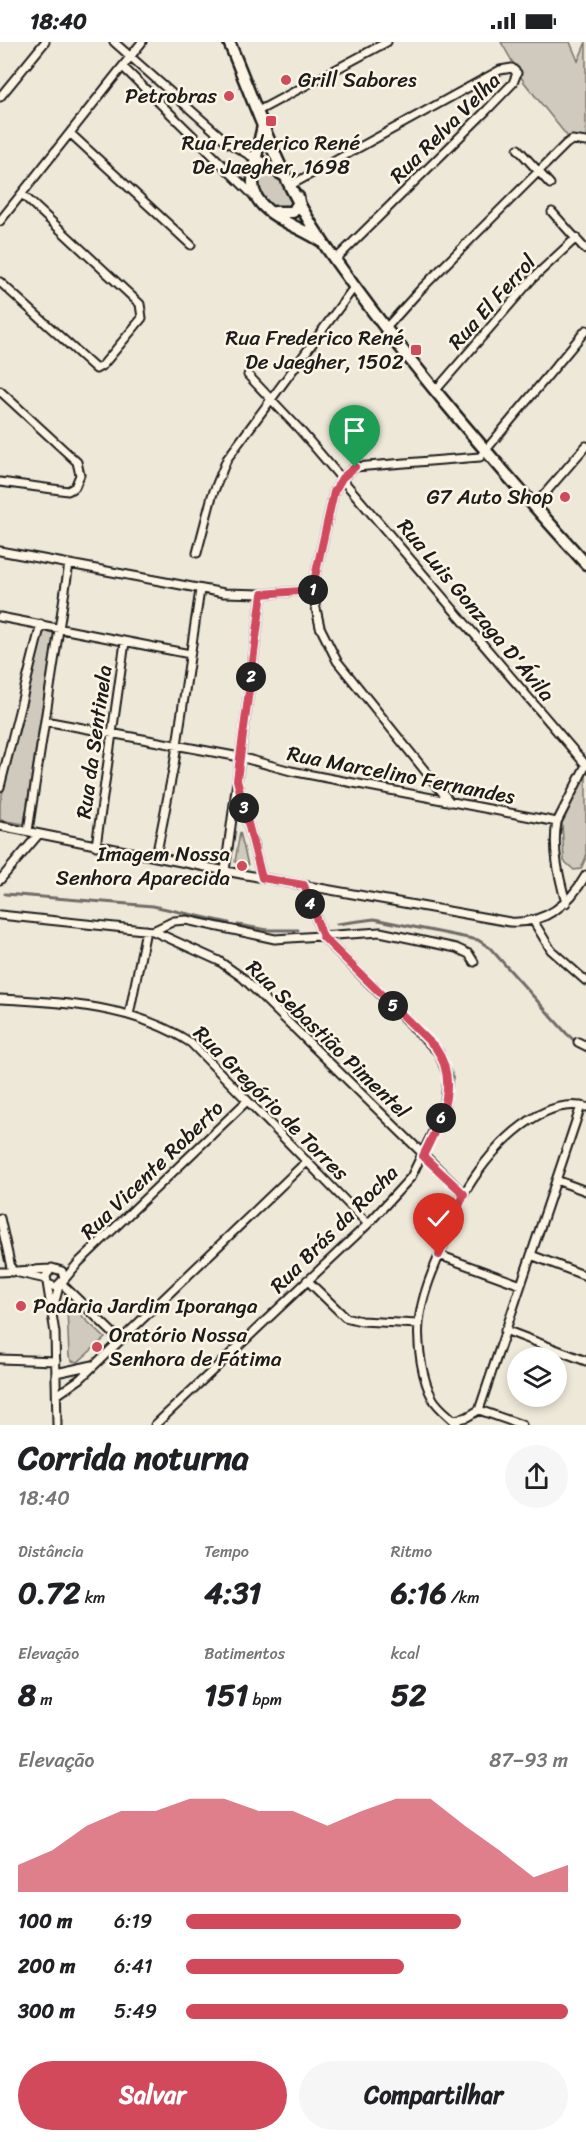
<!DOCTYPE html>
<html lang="pt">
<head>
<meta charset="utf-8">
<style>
  body { margin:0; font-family:Sriracha,sans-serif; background:#f6f6f6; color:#202124; height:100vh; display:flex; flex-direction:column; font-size:22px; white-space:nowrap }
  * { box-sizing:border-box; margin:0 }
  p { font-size:20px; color:#757577 }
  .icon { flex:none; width:33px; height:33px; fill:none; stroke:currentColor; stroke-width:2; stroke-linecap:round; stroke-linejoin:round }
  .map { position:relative; height:1383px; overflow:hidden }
  .drawer { display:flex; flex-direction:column; background:#fff; flex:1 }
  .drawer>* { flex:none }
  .fabs { position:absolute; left:507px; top:1305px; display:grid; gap:12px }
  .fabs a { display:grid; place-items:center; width:60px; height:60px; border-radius:50%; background:#fff; box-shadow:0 3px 9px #0003; font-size:30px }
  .pin { position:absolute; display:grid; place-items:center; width:51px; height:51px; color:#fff; margin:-62px -26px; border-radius:50% 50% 50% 0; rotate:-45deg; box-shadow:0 0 6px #0007 }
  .pin .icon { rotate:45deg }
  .km { position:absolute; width:30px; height:30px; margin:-15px; border-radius:50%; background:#222; color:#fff; font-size:16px; line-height:30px; text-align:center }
  .round { display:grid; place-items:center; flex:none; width:63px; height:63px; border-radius:32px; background:#f6f6f6 }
  .headline { display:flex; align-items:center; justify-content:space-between; height:102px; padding:0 18px }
  h1 { font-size:33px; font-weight:800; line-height:45px }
  .stats { display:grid; grid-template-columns:repeat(3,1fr); gap:9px; height:102px; padding:6px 18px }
  .stats div { display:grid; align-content:center }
  .stats b { font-size:30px; font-weight:800 }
  .stats small { font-size:16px; font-weight:400 }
  .stats p { font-size:16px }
  .chart { height:168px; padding:12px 18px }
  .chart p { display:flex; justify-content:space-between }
  .chart svg { width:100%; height:108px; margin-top:6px; fill:#d1495b; opacity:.7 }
  .primary-button { display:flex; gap:12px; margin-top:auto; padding:12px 18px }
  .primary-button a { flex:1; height:69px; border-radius:36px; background:#d1495b; color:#fff; font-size:24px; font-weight:800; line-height:69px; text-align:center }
  .primary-button a+a { background:#f6f6f6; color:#202124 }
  ul { padding:0 18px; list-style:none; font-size:20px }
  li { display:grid; grid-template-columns:96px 72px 1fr; align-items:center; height:45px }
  li i { height:15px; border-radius:8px; background:#d1495b }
  .status { display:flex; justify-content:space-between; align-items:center; height:42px; padding:0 30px; background:#fff; direction:ltr }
  .status svg { height:16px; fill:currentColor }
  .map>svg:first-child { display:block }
  .green { fill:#cfcabd; stroke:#76736c; stroke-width:1.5 }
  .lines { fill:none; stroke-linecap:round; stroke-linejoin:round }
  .stream { stroke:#6f6c67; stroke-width:3 }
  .street-casing { stroke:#1c1c1c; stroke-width:11 }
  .secondary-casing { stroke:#1c1c1c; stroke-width:15 }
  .street { stroke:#fcf5e5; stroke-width:7 }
  .secondary { stroke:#fcf5e5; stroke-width:10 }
  .route-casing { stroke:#fff; stroke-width:12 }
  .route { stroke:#d1495b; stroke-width:8 }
  .poi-dot { fill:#d1495b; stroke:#fcf5e5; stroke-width:2 }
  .labels { text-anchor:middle; stroke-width:5; stroke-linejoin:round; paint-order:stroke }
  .poi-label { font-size:21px; fill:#1c1c1c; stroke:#fcf5e5; text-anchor:end }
  .street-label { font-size:21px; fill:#1c1c1c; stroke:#fcf5e5 }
</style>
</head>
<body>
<div class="status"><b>18:40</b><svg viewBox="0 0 49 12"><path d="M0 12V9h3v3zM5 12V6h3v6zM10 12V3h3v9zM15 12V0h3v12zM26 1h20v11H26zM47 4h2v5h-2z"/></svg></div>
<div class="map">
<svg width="586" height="1383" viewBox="0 0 586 1383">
  <rect width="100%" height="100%" fill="#eee8d9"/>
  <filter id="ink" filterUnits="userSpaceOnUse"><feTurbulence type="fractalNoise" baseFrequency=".0167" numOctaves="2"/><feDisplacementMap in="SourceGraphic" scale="12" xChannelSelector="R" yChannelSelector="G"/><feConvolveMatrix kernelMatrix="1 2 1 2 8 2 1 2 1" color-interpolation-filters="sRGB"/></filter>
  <g filter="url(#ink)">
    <path class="green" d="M501 0H570L578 19 586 0V97L567 94 524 40Z
      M257 115 276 122 327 199 257 156Z
      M41 589 54 591 24 782 0 778V760L23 674Z
      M586 732V815L581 827 574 828 564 819 562 781Z
      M240 790 248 823 235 820Z
      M70 1263 105 1296 78 1320 72 1319 69 1314 67 1266Z"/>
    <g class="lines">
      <path class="stream" d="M5 852 153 864 229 881
        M337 882 374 877 478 898 490 906 567 992 586 1009
        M238 883 268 888H298"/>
      <defs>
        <path id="street" d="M114 0 227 100 256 117
          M123 25 256 156
          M0 55 45 0
          M258 69 387 0
          M71 92 191 203
          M518 107 550 142
          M291 143 500 28 512 26 517 31 513 41 487 68 336 217
          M552 170 586 208
          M0 179 142 0
          M0 240 96 327 103 323 142 276 140 262 22 152
          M386 286 421 247 566 102 572 98 586 100
          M248 333 300 388 586 723
          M436 348 532 237 576 196
          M0 349 77 420 80 433 75 445 68 449 0 440
          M534 464 586 404
          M0 509 224 551 262 552 312 548
          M197 511 212 454 227 417 355 244
          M0 575 190 612
          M45 679 240 715 291 729 557 780
          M238 743 262 836
          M0 745 41 582
          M450 760 337 619 320 585 312 548 334 450 342 436 355 425 480 415 586 288
          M0 784 241 832 510 880C545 882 569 863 586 833
          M28 789 69 522
          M96 804 125 600
          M156 815 174 723 200 548
          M225 829 262 552
          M0 838 39 792
          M566 861C559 835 552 807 557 780L586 723
          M0 873 153 889 174 879 186 878 275 897 380 890 456 906 469 912 474 920
          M534 880 551 908 586 939
          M153 889 219 919 243 936 464 1152
          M0 957C64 960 136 964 191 1001L368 1182
          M129 973 146 888
          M578 1000 586 1004
          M556 1138 586 1149
          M0 1176 12 1230
          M439 1213 521 1243
          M531 1213 586 1234
          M0 1230 50 1227
          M19 1231 46 1237
          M307 1238 345 1275 361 1279 418 1282
          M63 1239 79 1220 247 1059
          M48 1242 56 1245 64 1237 62 1229 52 1226 46 1234 55 1291 57 1383
          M62 1242 120 1298
          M53 1267 59 1244
          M505 1288 586 1319
          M0 1317 56 1319
          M56 1331 93 1323
          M57 1353 80 1337 307 1119
          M479 1368 522 1383
          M454 1378 467 1375 479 1368 581 1064
          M155 1383 368 1182 411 1135 444 1067 448 1035 439 1011 323 895 304 843
          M458 1383C450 1374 439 1367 433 1357 422 1338 417 1303 419 1281 421 1256 432 1230 442 1207 449 1189 455 1169 464 1152 485 1114 537 1053 586 1065"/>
        <path id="secondary" d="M229 0C257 67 282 142 324 202 402 315 494 420 586 522
          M263 84C259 102 253 122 253 140 252 172 300 184 321 199
          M256 117 285 134
          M275 170H293L299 160 298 155"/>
      </defs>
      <use href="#street" class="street-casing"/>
      <use href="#secondary" class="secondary-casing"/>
      <use href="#street" class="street"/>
      <use href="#secondary" class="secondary"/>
    </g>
  </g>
  <g class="lines" filter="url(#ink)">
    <defs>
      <path id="route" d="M355 425 342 436 334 450 312 548 262 552 237 738 262 836 304 843 323 895 435 1005C461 1041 440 1079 423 1114L464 1152 439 1213"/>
    </defs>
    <use href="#route" class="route-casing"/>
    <use href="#route" class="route"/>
  </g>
  <g class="poi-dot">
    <circle cx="286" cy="38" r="6"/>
    <circle cx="229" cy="54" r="6"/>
    <rect x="265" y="73" width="12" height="12" rx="3"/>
    <rect x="410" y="302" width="12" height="12" rx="3"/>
    <circle cx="565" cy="455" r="6"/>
    <circle cx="242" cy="824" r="6"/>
    <circle cx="21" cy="1264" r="6"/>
    <circle cx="97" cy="1305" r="6"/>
  </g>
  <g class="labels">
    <g class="poi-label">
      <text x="298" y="45" text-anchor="start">Grill Sabores</text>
      <text x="217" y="61">Petrobras</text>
      <text x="271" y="108" text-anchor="middle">Rua Frederico René<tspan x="271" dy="24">De Jaegher, 1698</tspan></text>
      <text x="404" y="303">Rua Frederico René<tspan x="404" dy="24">De Jaegher, 1502</tspan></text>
      <text x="553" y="462">G7 Auto Shop</text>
      <text x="230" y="819">Imagem Nossa<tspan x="230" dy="24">Senhora Aparecida</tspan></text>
      <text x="33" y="1271" text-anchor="start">Padaria Jardim Iporanga</text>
      <text x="109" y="1300" text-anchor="start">Oratório Nossa<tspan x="109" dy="24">Senhora de Fátima</tspan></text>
    </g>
    <g class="street-label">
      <text transform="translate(445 86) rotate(-45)" y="7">Rua Relva Velha</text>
      <text transform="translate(492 260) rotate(-48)" y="7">Rua El Ferrol</text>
      <text transform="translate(476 568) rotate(50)" y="7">Rua Luis Gonzaga D'Ávila</text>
      <text transform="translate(94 700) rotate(-82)" y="7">Rua da Sentinela</text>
      <text transform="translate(401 733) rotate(11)" y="7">Rua Marcelino Fernandes</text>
      <text transform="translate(328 997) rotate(44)" y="7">Rua Sebastião Pimentel</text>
      <text transform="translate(271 1061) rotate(45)" y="7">Rua Gregório de Torres</text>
      <text transform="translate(152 1128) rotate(-44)" y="7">Rua Vicente Roberto</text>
      <text transform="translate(334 1187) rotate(-45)" y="7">Rua Brás da Rocha</text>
    </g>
  </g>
</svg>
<div class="fabs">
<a><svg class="icon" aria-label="layers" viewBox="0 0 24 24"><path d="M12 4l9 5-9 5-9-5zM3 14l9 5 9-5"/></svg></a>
</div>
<div class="pin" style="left:355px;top:425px;background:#1e9e55"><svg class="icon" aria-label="arrive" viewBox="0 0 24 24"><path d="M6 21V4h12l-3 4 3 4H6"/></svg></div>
<div class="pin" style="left:439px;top:1213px;background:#d93025"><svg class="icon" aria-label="check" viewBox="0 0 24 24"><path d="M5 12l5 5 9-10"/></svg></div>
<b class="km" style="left:313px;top:548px">1</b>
<b class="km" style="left:251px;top:635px">2</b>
<b class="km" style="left:244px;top:766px">3</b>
<b class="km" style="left:310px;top:862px">4</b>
<b class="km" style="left:393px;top:964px">5</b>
<b class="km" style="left:441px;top:1076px">6</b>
</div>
<section class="drawer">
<div class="headline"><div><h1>Corrida noturna</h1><p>18:40</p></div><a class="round"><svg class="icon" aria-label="share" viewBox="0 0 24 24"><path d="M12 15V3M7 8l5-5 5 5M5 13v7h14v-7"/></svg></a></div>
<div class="stats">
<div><p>Distância</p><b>0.72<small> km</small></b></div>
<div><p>Tempo</p><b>4:31</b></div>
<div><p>Ritmo</p><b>6:16<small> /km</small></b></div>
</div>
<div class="stats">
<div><p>Elevação</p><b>8<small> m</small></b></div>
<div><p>Batimentos</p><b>151<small> bpm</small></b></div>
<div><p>kcal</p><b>52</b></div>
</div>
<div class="chart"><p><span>Elevação</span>87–93 m</p>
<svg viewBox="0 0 160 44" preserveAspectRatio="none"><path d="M0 44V33L10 27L20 17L30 11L40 11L50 6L60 6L70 11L80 11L90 17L100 11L110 6L120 6L130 17L140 27L150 38L160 33V44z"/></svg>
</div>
<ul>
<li><b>100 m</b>6:19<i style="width:72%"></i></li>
<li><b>200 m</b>6:41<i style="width:57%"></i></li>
<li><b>300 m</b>5:49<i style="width:100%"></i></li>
</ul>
<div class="primary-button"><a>Salvar</a><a>Compartilhar</a></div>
</section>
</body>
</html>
